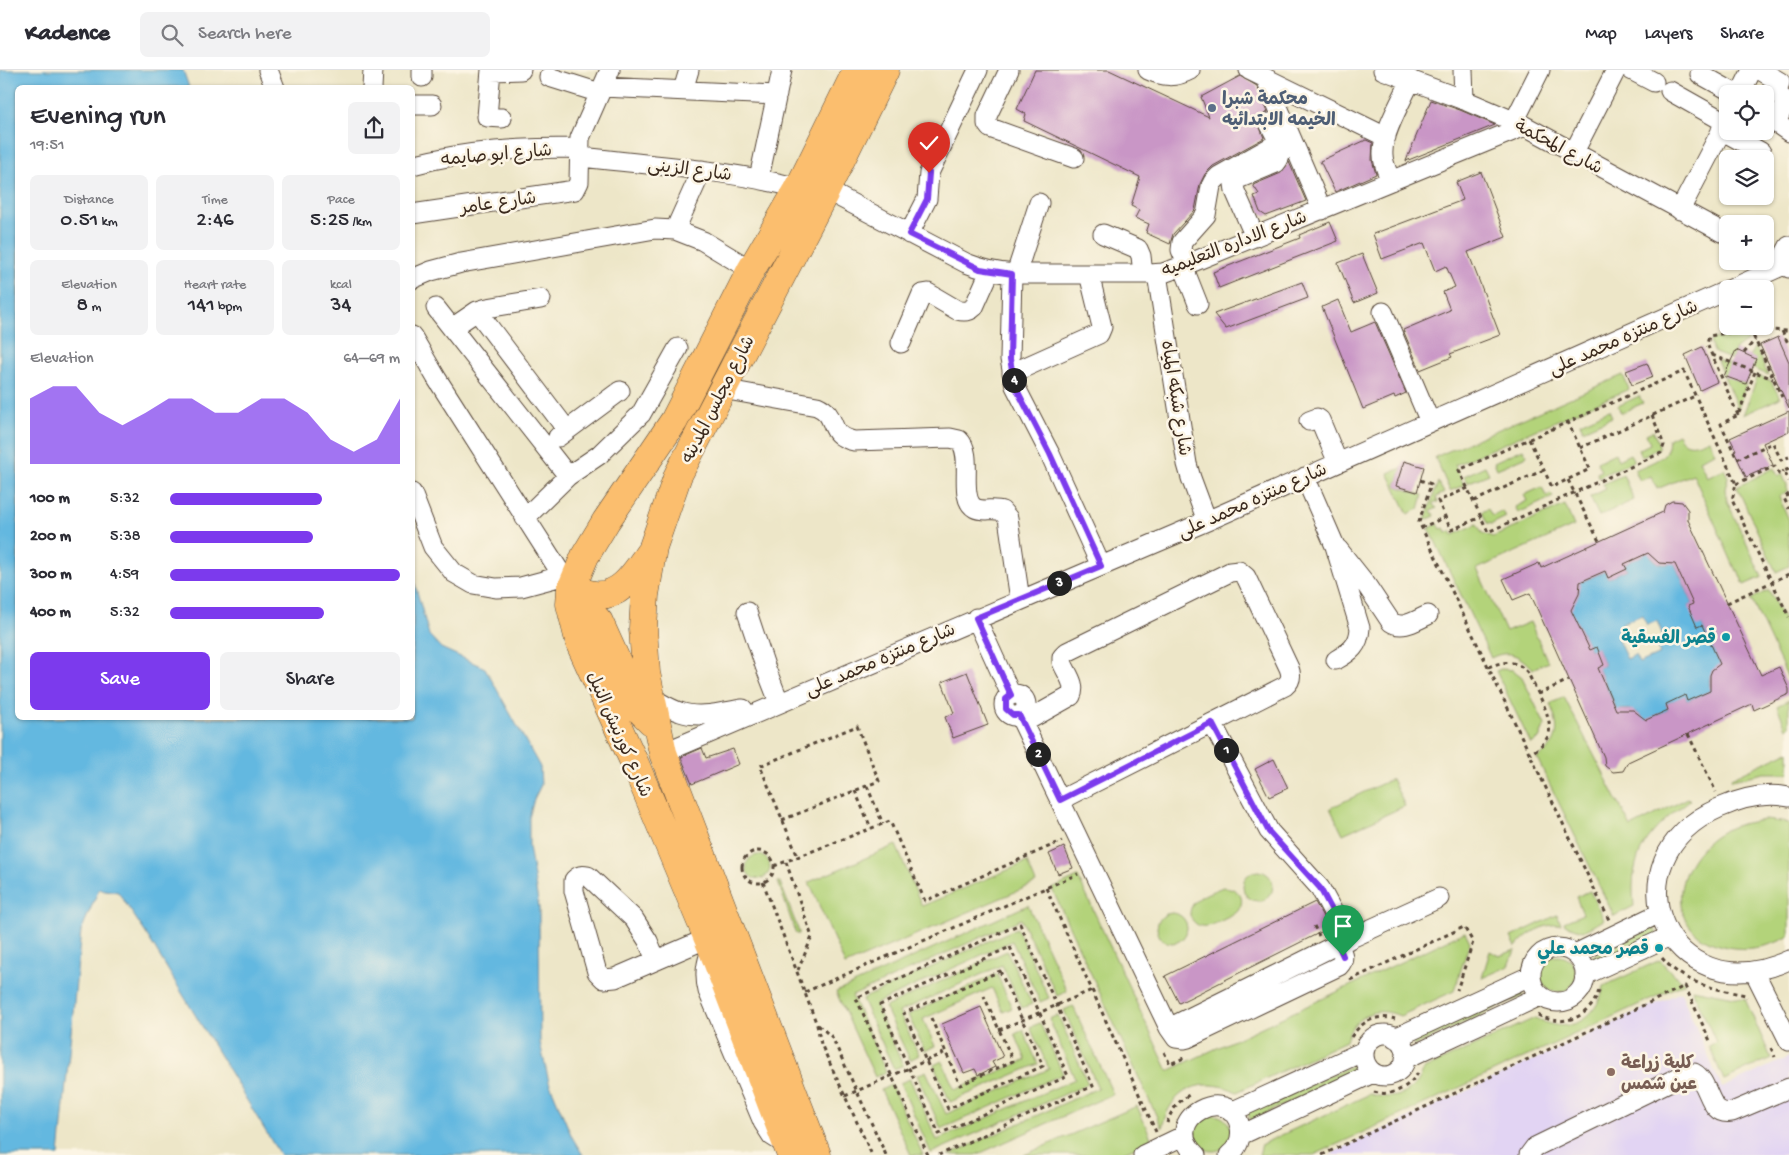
<!DOCTYPE html>
<html lang="en">
<head>
<meta charset="utf-8">
<style>
  body { margin:0; font-family:"Gochi Hand","Playpen Sans Arabic",sans-serif; background:#f2f2f3; color:#2b2b33; height:100vh; display:flex; flex-direction:column; font-size:19px; white-space:nowrap }
  * { box-sizing:border-box; margin:0 }
  p { font-size:16px; color:#7c7c81 }
  .icon { flex:none; width:28px; height:28px; fill:none; stroke:currentColor; stroke-width:2; stroke-linecap:round; stroke-linejoin:round }
  .map { position:relative; flex:1; overflow:hidden }
  .side { position:absolute; left:15px; top:15px; width:400px; height:635px; display:flex; flex-direction:column; background:#fff; border-radius:8px; box-shadow:0 1px 4px #0004 }
  .side>* { flex:none }
  .controls { position:absolute; left:1719px; top:15px; display:grid; gap:10px }
  .controls a { display:grid; place-items:center; width:55px; height:55px; border-radius:8px; background:#fff; box-shadow:0 1px 4px #0004; font-size:25px }
  .pin { position:absolute; display:grid; place-items:center; width:42px; height:42px; color:#fff; margin:-51px -21px; border-radius:50% 50% 50% 0; rotate:-45deg; box-shadow:0 0 5px #0007 }
  .pin .icon { rotate:45deg }
  .km { position:absolute; width:25px; height:25px; margin:-12px; border-radius:50%; background:#222; color:#fff; font-size:14px; line-height:25px; text-align:center }
  .round { display:grid; place-items:center; flex:none; width:52px; height:52px; border-radius:8px; background:#f2f2f3 }
  .headline { display:flex; align-items:center; justify-content:space-between; height:85px; padding:0 15px }
  h1 { font-size:28px; font-weight:600; line-height:38px }
  .stats { display:grid; grid-template-columns:repeat(3,1fr); gap:8px; height:85px; padding:5px 15px }
  .stats div { display:grid; align-content:center; border-radius:8px; background:#f2f2f3; text-align:center }
  .stats b { font-size:21px; font-weight:600 }
  .stats small { font-size:14px; font-weight:400 }
  .stats p { font-size:14px }
  .chart { height:140px; padding:10px 15px }
  .chart p { display:flex; justify-content:space-between }
  .chart svg { width:100%; height:90px; margin-top:5px; fill:#7c3aed; opacity:.7 }
  .primary-button { display:flex; gap:10px; margin-top:auto; padding:10px 15px }
  .primary-button a { flex:1; height:58px; border-radius:8px; background:#7c3aed; color:#fff; font-size:20px; font-weight:600; line-height:58px; text-align:center }
  .primary-button a+a { background:#f2f2f3; color:#2b2b33 }
  ul { padding:0 15px; list-style:none; font-size:16px }
  li { display:grid; grid-template-columns:80px 60px 1fr; align-items:center; height:38px }
  li i { height:12px; border-radius:6px; background:#7c3aed }
  header { display:flex; align-items:center; gap:30px; box-sizing:border-box; height:70px; padding:0 25px; background:#fff; border-bottom:1px solid #e1e1e2 }
  header strong { font-size:24px }
  nav { display:flex; gap:28px; margin-inline-start:auto; font-size:18px }
  .search { width:350px; height:45px; background:#f2f2f3; display:flex; align-items:center; gap:12px; box-sizing:border-box; padding:0 18px; border-radius:8px; color:#7c7c81; font-size:19px }
  .map>svg:first-child { display:block }
  .built { fill:#e2d4f3 }
  .green { fill:#b3d37a; stroke:#777e4c }
  .water { fill:#63b8e0; stroke:#4f717f; fill-rule:evenodd }
  .building { fill:#c996c6; fill-rule:evenodd }
  .lines { fill:none; stroke-linecap:round; stroke-linejoin:round }
  .minor-casing { stroke:#564638; stroke-width:21 }
  .highway-casing { stroke:#564638; stroke-width:29 }
  .path { stroke:#564638; stroke-width:3; stroke-dasharray:4 4; stroke-linecap:butt }
  .minor { stroke:#fff; stroke-width:19 }
  .highway { stroke:#fbbe6e; stroke-width:28 }
  .route-casing { stroke:#fff; stroke-width:10 }
  .route { stroke:#7c3aed; stroke-width:6 }
  .service-dot { fill:#5c6f8a; stroke:#fcf5e5; stroke-width:2 }
  .culture-dot { fill:#0f9aa8; stroke:#fcf5e5; stroke-width:2 }
  .education-dot { fill:#8d6e63; stroke:#fcf5e5; stroke-width:2 }
  .labels { text-anchor:middle; stroke-width:5; stroke-linejoin:round; paint-order:stroke }
  .service-label { font-size:18px; font-weight:bold; fill:#4e5e75; stroke:#fcf5e5; text-anchor:start }
  .street-label { font-size:18px; fill:#3b2a1e; stroke:#fcf5e5 }
  .culture-label { font-size:18px; font-weight:bold; fill:#0d838f; stroke:#fcf5e5; text-anchor:end }
  .education-label { font-size:18px; font-weight:bold; fill:#785e54; stroke:#fcf5e5; text-anchor:start }
</style>
</head>
<body>
<header>
<strong>Kadence</strong>
<div class="search"><svg class="icon" aria-label="search" viewBox="0 0 24 24"><circle cx="10" cy="10" r="6"/><path d="M15 15l6 6"/></svg>Search here</div>
<nav><a>Map</a><a>Layers</a><a>Share</a></nav>
</header>
<div class="map">
<svg width="1789" height="1085" viewBox="0 0 1789 1085">
  <rect width="100%" height="100%" fill="#fcf5e5"/>
  <filter id="ink" filterUnits="userSpaceOnUse"><feTurbulence type="fractalNoise" baseFrequency=".02" numOctaves="2"/><feDisplacementMap in="SourceGraphic" scale="10" xChannelSelector="R" yChannelSelector="G"/><feConvolveMatrix kernelMatrix="1 2 1 2 8 2 1 2 1" color-interpolation-filters="sRGB"/></filter>
  <filter id="wash" filterUnits="userSpaceOnUse"><feTurbulence type="fractalNoise" baseFrequency=".0096" numOctaves="4" result="noise"/><feDisplacementMap in="SourceGraphic" scale="20" xChannelSelector="R" yChannelSelector="G"/><feGaussianBlur stdDeviation="1.12" result="paint"/><feColorMatrix in="noise" values="0 0 0 0 0 0 0 0 0 0 0 0 0 0 0 0 0 1.4 0 .05"/><feComposite in="paint" operator="in"/></filter>
  <g filter="url(#wash)">
    <rect width="100%" height="100%" fill="#ede6c8"/>
    <path class="built" d="M1681 922 1722 1018 1789 987V1085H1328Z"/>
    <path class="green" d="M1749 263 1751 268 1736 279 1731 289 1715 283 1710 273 1712 269Z
      M1755 276 1768 305 1745 295Z
      M1717 290 1739 298 1734 310 1746 314 1738 339Z
      M1623 305 1629 319 1455 395 1464 415 1450 421 1435 387Z
      M1758 306 1771 311 1780 328 1743 345Z
      M1639 326 1643 333 1621 343 1618 336Z
      M1609 340 1612 347 1583 360 1580 353Z
      M1653 361 1659 375V378L1641 387 1638 380 1650 374 1646 364Z
      M1678 364C1685 379 1696 375 1709 369L1715 383 1699 390 1707 407 1724 399 1728 407 1725 419 1727 431 1762 507 1744 515 1738 500 1736 501 1693 404 1657 419 1651 406 1640 411 1635 400C1649 393 1672 388 1668 369Z
      M1523 379 1527 386 1497 399 1494 392Z
      M1615 383 1618 390 1630 384 1634 391 1598 407 1597 403 1601 401 1597 392Z
      M1485 396 1489 404 1467 413 1464 406Z
      M1402 398 1396 416 1423 425 1419 439 1408 444 1388 403Z
      M1774 398 1778 406 1782 404 1787 415V421L1779 427 1789 450V496L1776 502 1737 417Z
      M1623 405 1634 430 1599 446 1590 427 1606 419 1603 414Z
      M1438 412 1444 423 1436 427 1438 432H1434L1433 435 1437 438 1431 441 1435 446 1425 450Z
      M1542 417 1546 426 1551 424 1553 427 1518 443 1515 437 1527 431 1524 425Z
      M1565 435 1574 456 1477 499 1506 562 1530 552 1548 592 1532 599C1520 585 1508 579 1491 588L1429 458 1438 454 1441 459 1444 458 1447 463 1451 461 1453 465 1477 454 1482 463 1493 467Z
      M1488 439 1492 446 1503 441 1506 447 1492 454 1487 453 1482 442Z
      M1769 520 1789 561V610L1751 529Z
      M1501 599 1513 600 1522 607 1545 655 1539 669 1531 674 1496 601Z
      M1564 627 1631 757 1688 728 1690 730C1649 761 1628 782 1634 836L1614 846 1537 688C1561 673 1560 657 1550 634Z
      M1789 630V656L1786 658 1777 636Z
      M1789 681V703H1764L1732 710 1731 708Z
      M1392 709 1405 736 1343 764 1330 738Z
      M1765 750 1789 753V866C1773 876 1752 880 1734 878 1666 871 1667 802 1714 767 1729 756 1746 752 1765 750Z
      M896 775 922 836 1027 792 1036 813 845 895 809 812Z
      M746 797a12 12 0 1 1 24 0a12 12 0 1 1-24 0Z
      M1243 816a15 15 0 1 1 30 0a15 15 0 1 1-30 0Z
      M1078 807 1168 1001 1465 862 1470 872 1454 921 1400 946C1376 935 1353 946 1346 971L1237 1022C1202 1005 1170 1019 1162 1058L1052 819Z
      M778 812H780L799 862V864H796Z
      M1223 817C1235 817 1247 826 1239 839 1236 845 1228 847 1223 850 1210 856 1198 862 1190 846 1189 828 1209 823 1223 817Z
      M1590 821 1604 850 1583 861 1565 855 1564 852 1583 844 1576 827Z
      M1028 835 1067 921 1057 926 1021 849 852 926 886 1002 875 1007 836 922Z
      M1157 858a15 15 0 1 1 30 0a15 15 0 1 1-30 0Z
      M1557 845 1561 854C1542 855 1528 862 1516 877L1511 867Z
      M1654 857 1657 864 1596 893 1592 886Z
      M1017 858 1049 928 1040 932 1012 871 875 934 903 995 894 999 862 929Z
      M1515 880 1509 896 1482 908 1490 881 1499 886Z
      M1007 881 1032 934 1022 938 1002 895 899 942 919 985 910 990 885 937Z
      M1540 904a18 18 0 1 1 36 0a18 18 0 1 1-36 0Z
      M1660 890 1672 903 1685 913 1314 1085H1259L1262 1074 1370 1024C1395 1032 1415 1024 1424 999L1535 948C1568 966 1596 951 1604 916Z
      M997 904 1012 938 1003 942 992 918 923 949 935 976 925 981 908 945Z
      M1520 919 1523 926 1414 976 1411 968Z
      M1692 919 1745 929 1771 988 1724 1010 1709 976 1716 972Z
      M1073 936 1113 1024 976 1085H949L1098 1018 1064 940Z
      M1058 945 1088 1014 931 1083 900 1013 910 1009 937 1070 1075 1009 1049 949Z
      M1040 953 1063 1004 941 1059 917 1005 926 1001 946 1044 1049 999 1030 957Z
      M1023 960 1038 994 950 1032 934 995 942 991 955 1020 1026 990 1015 964Z
      M1353 995 1356 1002 1251 1050 1247 1043Z
      M891 1015 923 1085H911L881 1020Z
      M1137 1036 1152 1070 1117 1085H1024Z
      M1195 1063a18 18 0 1 1 36 0a18 18 0 1 1-36 0Z"/>
    <path class="water" d="M0 0H183L189 17 18 18V648H412L413 507 429 565 441 578 485 598 540 697 541 715 534 729 529 748V776L539 838 540 973 549 1012 572 1067 583 1085H280L145 862 118 822 99 819 81 861 59 1085H0Z
      M1649 482C1654 493 1663 497 1674 492L1693 534 1688 536 1702 555 1721 595C1710 602 1707 608 1711 621L1687 631 1685 626 1666 634 1668 640 1645 651C1638 641 1629 637 1617 641L1598 598 1604 595 1597 578 1590 580 1570 539 1579 524V513L1605 501 1608 508 1627 499 1624 494ZM1642 545 1647 555 1657 551 1665 571 1656 575 1660 584 1639 593 1635 585 1627 589 1617 568 1626 564 1622 553Z"/>
    <g id="blocks">
      <path class="building" d="M1035 0H1109L1209 47 1201 27 1240 6 1257 16 1268 42 1260 47 1258 52 1264 68 1213 96 1205 104 1200 114 1195 140 1173 164 1170 174 1146 163 1149 154 1135 148 1139 140 1131 136 1140 107 1024 51 1026 44 1017 39Z
        M1431 30 1460 40 1495 55 1406 91Z
        M1366 70 1373 73 1372 90 1376 104 1335 122 1320 91Z
        M1289 92 1306 131 1266 146 1260 142 1254 126 1259 124 1253 115 1281 103Z
        M1481 102 1506 167 1468 182 1500 265 1450 284 1452 287 1420 300 1403 260 1450 240 1443 222 1455 217 1446 196 1435 201 1424 173 1382 189 1373 164 1463 130 1456 112Z
        M1330 152 1338 171 1219 218 1213 202 1300 168 1299 165Z
        M1362 184 1378 223 1354 233 1338 193Z
        M1302 212 1308 228 1226 259 1214 244Z
        M1338 230 1351 262 1375 252 1406 323 1395 328 1394 326 1363 339 1322 237Z
        M1778 267 1789 292V338L1760 275Z
        M1702 277 1717 312 1700 320 1685 285Z
        M1736 280 1756 289 1746 314 1724 306Z
        M1647 293 1653 307 1632 315 1626 301Z
        M1789 341V361L1763 373 1773 395 1746 407 1734 381 1736 380 1730 368Z
        M1404 391 1424 397 1417 422 1396 416Z
        M1672 431 1682 432 1688 440V450L1761 605 1779 597 1789 619V624L1754 640 1752 634 1628 692 1623 701 1613 702 1605 696 1604 687 1530 523 1513 530 1503 509 1539 493 1541 498 1663 442 1665 435ZM1648 483 1659 493 1675 494 1693 534 1688 536 1697 557 1702 555 1720 594 1712 600 1710 605V621L1687 631 1685 625 1666 634 1668 640 1646 650 1633 640H1616L1598 598 1604 595 1597 577 1590 580 1571 540 1579 524 1580 512 1605 501 1608 508 1627 499 1624 494Z
        M967 602 988 655 953 668 945 647 954 643 942 612Z
        M702 678 706 688 733 679 739 694 692 714 681 687Z
        M1274 689 1288 718 1269 727 1255 699Z
        M1064 777 1073 798 1058 804 1049 784Z
        M1315 832 1329 858 1179 933 1165 906Z
        M981 937 1003 987 992 992 995 997 978 1005 975 999 964 1003 942 954Z"/>
    </g>
  </g>
  <g filter="url(#ink)">
    <use href="#blocks" fill-opacity="0" stroke="#564638" stroke-width="1"/>
    <g class="lines">
      <defs>
        <path id="minor" d="M268 0 275 18
          M422 0V7
          M491 0 487 47 502 48
          M1009 0 987 46V54L990 58 1074 88
          M1148 0C1163 7 1175 8 1190 0
          M1249 0 1386 67
          M1383 0 1464 30 1525 56 1728 165
          M1463 0 1464 30
          M1631 0 1654 12
          M1760 0 1780 12 1777 24 1786 31 1776 53 1789 62
          M491 1 521 0
          M1700 4 1736 24
          M549 7 600 23
          M1266 9 1322 140
          M602 17 777 25
          M372 18 373 0
          M683 20 689 0
          M1670 21 1725 52
          M1740 24 1752 0
          M412 35H432
          M1514 52 1540 0
          M1721 60 1761 82
          M1573 84 1616 0
          M580 87C653 95 727 100 799 118
          M412 95C467 80 524 78 580 78
          M759 108 782 0
          M1391 111C1387 101 1382 92 1383 81 1383 62 1403 28 1411 10
          M826 120 966 193C983 200 998 203 1016 204H1150L1163 203 1183 196 1525 56
          M1680 140 1728 48
          M412 144 575 120 579 112 580 68 610 0
          M675 160 702 100
          M909 164 927 129 929 103 978 0
          M1103 164 1138 179 1141 186 1143 204
          M1255 167 1235 121 1234 114 1238 109 1276 93C1287 81 1275 65 1269 53
          M1765 185 1789 198
          M1780 193 1789 176
          M1187 194 1181 180 1182 172 1206 145 1211 116 1213 112 1219 106 1278 73
          M1183 196 1198 234
          M1012 204 1010 289 1015 316 1050 384 1101 496
          M1016 204 1039 133
          M1157 204 1187 394 1191 408 1207 451
          M412 209 431 201 461 193 655 159 675 160 703 171 751 200
          M1731 219 1784 195
          M436 238 568 406
          M477 241 567 360
          M1383 242 1430 352
          M452 258 477 241 487 238 541 229
          M412 266 437 309 571 519
          M901 273 922 224 928 223 957 240C964 242 969 242 974 237L990 201
          M1012 303 1099 264 1102 257 1089 204
          M722 319 817 336C840 346 825 365 854 371L950 368 959 370C975 385 957 428 975 438 982 442 994 438 1002 441L1008 448 1020 530
          M1309 351 1317 348 1320 350 1338 393
          M558 367 620 321
          M1305 407 1335 476 1360 558C1359 576 1350 582 1336 590
          M412 423 433 477 454 503 473 514 496 518 521 517 562 506
          M525 448 568 406 599 385 641 344 678 278
          M1338 479 1365 513 1391 552C1403 560 1416 550 1428 545
          M747 542 765 596 779 632
          M976 548 1011 625
          M1004 635a11 11 0 1 1 22 0a11 11 0 1 1-22 0Z
          M652 628C661 633 670 639 680 642 699 649 723 642 743 639
          M1019 645 1169 958 1176 968 1184 969 1188 968 1339 896C1346 889 1342 882 1338 874
          M1023 653 1071 626C1077 614 1066 603 1062 592V587L1067 582 1230 502 1239 501 1246 507 1289 598C1292 606 1291 611 1285 616L1060 730
          M1212 653 1269 761 1320 818 1348 870
          M663 683 1207 451 1728 220
          M1789 727C1765 722 1741 728 1719 738 1603 789 1666 946 1789 890
          M1531 905a27 27 0 1 1 54 0a27 27 0 1 1-54 0Z
          M712 878C706 893 704 905 708 921L763 1052 772 1066 783 1073
          M1575 884 1660 843
          M656 890 648 871 634 849 588 806C582 805 579 805 574 810V821L597 902 604 909 615 908 708 868
          M1754 901 1789 971
          M1585 905 1670 866
          M1169 958 1338 874 1439 828
          M1364 985a21 21 0 1 1 42 0a21 21 0 1 1-42 0Z
          M1395 968 1530 906
          M1405 989 1540 926
          M1231 1042 1364 981
          M1241 1065 1373 1003
          M1143 1085 1185 1065
          M1196 1085C1157 1049 1231 1011 1240 1057 1242 1068 1238 1078 1229 1085
          M1529 1085 1535 1077 1687 1003H1694C1711 1012 1707 1047 1732 1042L1789 1018"/>
        <path id="highway" d="M571 519 599 552 638 638 651 651
          M571 519C578 521 586 524 594 525 622 528 636 501 650 482
          M791 1085 712 878 635 694 580 574 570 534 571 519 585 486 606 451 674 351 751 200 799 118 857 0
          M817 1085 663 683 646 603 643 558 645 525 653 477 678 405 826 120 885 0"/>
      </defs>
      <use href="#minor" class="minor-casing"/>
      <use href="#highway" class="highway-casing"/>
      <path class="path" d="M1750 259 1782 327
        M1782 261 1789 275
        M1744 283 1755 270
        M1712 285 1773 309
        M1755 302 1738 345 1721 354 1737 389 1773 373 1781 390 1789 387
        M1652 345 1664 375 1661 383 1488 462 1459 400 1684 301 1736 414 1732 430 1789 547
        M1738 345 1707 274 1709 266 1750 259 1789 261
        M1529 369 1552 417 1590 399 1568 352
        M1580 378 1695 326
        M1789 399 1784 401 1789 411
        M1420 410 1431 414 1419 452 1609 850
        M1568 410 1599 471
        M1736 414 1775 396 1779 404 1784 401
        M1468 418 1438 431 1451 460 1481 447
        M1789 424 1784 428 1789 439
        M1474 431 1544 400
        M1421 458 1445 447
        M1727 533 1789 504
        M1488 597C1504 591 1516 589 1528 603 1535 619 1557 652 1547 668 1543 675 1536 680 1530 684
        M1538 624 1569 610
        M1688 664 1716 722
        M867 716 883 754
        M855 721 871 758
        M782 750 879 711 857 656 760 696 798 787
        M742 797a16 16 0 1 1 32 0a16 16 0 1 1-32 0Z
        M786 792 812 867 798 900
        M774 796 890 751 925 831 1062 771
        M763 812 817 955 821 974 872 1085
        M1046 818 1156 1062
        M1314 856 1319 866
        M1010 877 1068 1006 939 1064 880 935Z
        M1662 888C1684 914 1715 919 1746 925L1747 927
        M1000 901 1043 996 948 1039 904 943Z
        M1350 910 1464 857 1473 872 1457 920
        M805 922 1078 804
        M1538 945C1565 959 1593 946 1600 917
        M931 948 960 1015 1013 991 984 926
        M818 955 832 967 886 1085
        M999 960 1092 920
        M1351 967C1362 951 1376 944 1395 949
        M1771 978 1775 987
        M1164 982 1170 994 1186 987
        M1374 1022C1392 1027 1408 1018 1418 1003
        M845 1026 946 982
        M1167 1053C1171 1040 1179 1030 1191 1024
        M928 1085 856 928 1020 854 1093 1016 939 1085
        M1322 1085 1685 916 1711 973"/>
      <use href="#minor" class="minor"/>
      <use href="#highway" class="highway"/>
    </g>
  </g>
  <g class="lines" filter="url(#ink)">
    <defs>
      <path id="route" d="M929 103 927 129 909 164 980 199 1012 204 1010 289 1015 316 1050 384 1101 496 976 548 1011 625 1006 629V639L1013 645H1019L1060 730 1212 653 1269 762 1320 818 1348 870 1338 874 1343 886"/>
    </defs>
    <use href="#route" class="route-casing"/>
    <use href="#route" class="route"/>
  </g>
  <circle class="service-dot" cx="1212" cy="38" r="5"/>
  <g class="culture-dot">
    <circle cx="1726" cy="567" r="5"/>
    <circle cx="1659" cy="878" r="5"/>
  </g>
  <circle class="education-dot" cx="1611" cy="1002" r="5"/>
  <g class="labels">
    <g class="service-label">
      <text x="1222" y="34">محكمة شبرا<tspan x="1222" dy="21">الخيمه الابتدائيه</tspan></text>
    </g>
    <g class="street-label">
      <text transform="translate(1559 76) rotate(28)" y="6">شارع المحكمة</text>
      <text transform="translate(496 84) rotate(-5)" y="6">شارع ابو صايمه</text>
      <text transform="translate(690 99) rotate(7)" y="6">شارع الزينى</text>
      <text transform="translate(498 132) rotate(-8)" y="6">شارع عامر</text>
      <text transform="translate(1234 173) rotate(-21)" y="6">شارع الاداره التعليميه</text>
      <text transform="translate(1623 267) rotate(-24)" y="6">شارع منتزه محمد على</text>
      <text transform="translate(1177 328) rotate(81)" y="6">شارع شبكه المياه</text>
      <text transform="translate(717 329) rotate(-63)" y="6">شارع مجلس المدينه</text>
      <text transform="translate(1252 430) rotate(-24)" y="6">شارع منتزه محمد على</text>
      <text transform="translate(880 589) rotate(-23)" y="6">شارع منتزه محمد على</text>
      <text transform="translate(620 664) rotate(66)" y="6">شارع كورنيش النيل</text>
    </g>
    <g class="culture-label">
      <text x="1716" y="573">قصر الفسقية</text>
      <text x="1649" y="884">قصر محمد علي</text>
    </g>
    <g class="education-label">
      <text x="1621" y="998">كلية زراعة<tspan x="1621" dy="21">عين شمس</tspan></text>
    </g>
  </g>
</svg>
<div class="controls">
<a><svg class="icon" aria-label="locate" viewBox="0 0 24 24"><circle cx="12" cy="12" r="6"/><path d="M12 2v4M12 18v4M2 12h4M18 12h4"/></svg></a>
<a><svg class="icon" aria-label="layers" viewBox="0 0 24 24"><path d="M12 4l9 5-9 5-9-5zM3 14l9 5 9-5"/></svg></a>
<a>+</a>
<a>−</a>
</div>
<div class="pin" style="left:1343px;top:886px;background:#1e9e55"><svg class="icon" aria-label="arrive" viewBox="0 0 24 24"><path d="M6 21V4h12l-3 4 3 4H6"/></svg></div>
<div class="pin" style="left:929px;top:103px;background:#d93025"><svg class="icon" aria-label="check" viewBox="0 0 24 24"><path d="M5 12l5 5 9-10"/></svg></div>
<b class="km" style="left:1226px;top:680px">1</b>
<b class="km" style="left:1038px;top:684px">2</b>
<b class="km" style="left:1059px;top:513px">3</b>
<b class="km" style="left:1014px;top:310px">4</b>
<section class="side">
<div class="headline"><div><h1>Evening run</h1><p>19:51</p></div><a class="round"><svg class="icon" aria-label="share" viewBox="0 0 24 24"><path d="M12 15V3M7 8l5-5 5 5M5 13v7h14v-7"/></svg></a></div>
<div class="stats">
<div><p>Distance</p><b>0.51<small> km</small></b></div>
<div><p>Time</p><b>2:46</b></div>
<div><p>Pace</p><b>5:25<small> /km</small></b></div>
</div>
<div class="stats">
<div><p>Elevation</p><b>8<small> m</small></b></div>
<div><p>Heart rate</p><b>141<small> bpm</small></b></div>
<div><p>kcal</p><b>34</b></div>
</div>
<div class="chart"><p><span>Elevation</span>64–69 m</p>
<svg viewBox="0 0 160 44" preserveAspectRatio="none"><path d="M0 44V12L10 6L20 6L30 19L40 25L50 19L60 12L70 12L80 19L90 19L100 12L110 12L120 19L130 32L140 38L150 32L160 12V44z"/></svg>
</div>
<ul>
<li><b>100 m</b>5:32<i style="width:66%"></i></li>
<li><b>200 m</b>5:38<i style="width:62%"></i></li>
<li><b>300 m</b>4:59<i style="width:100%"></i></li>
<li><b>400 m</b>5:32<i style="width:67%"></i></li>
</ul>
<div class="primary-button"><a>Save</a><a>Share</a></div>
</section>
</div>
</body>
</html>
